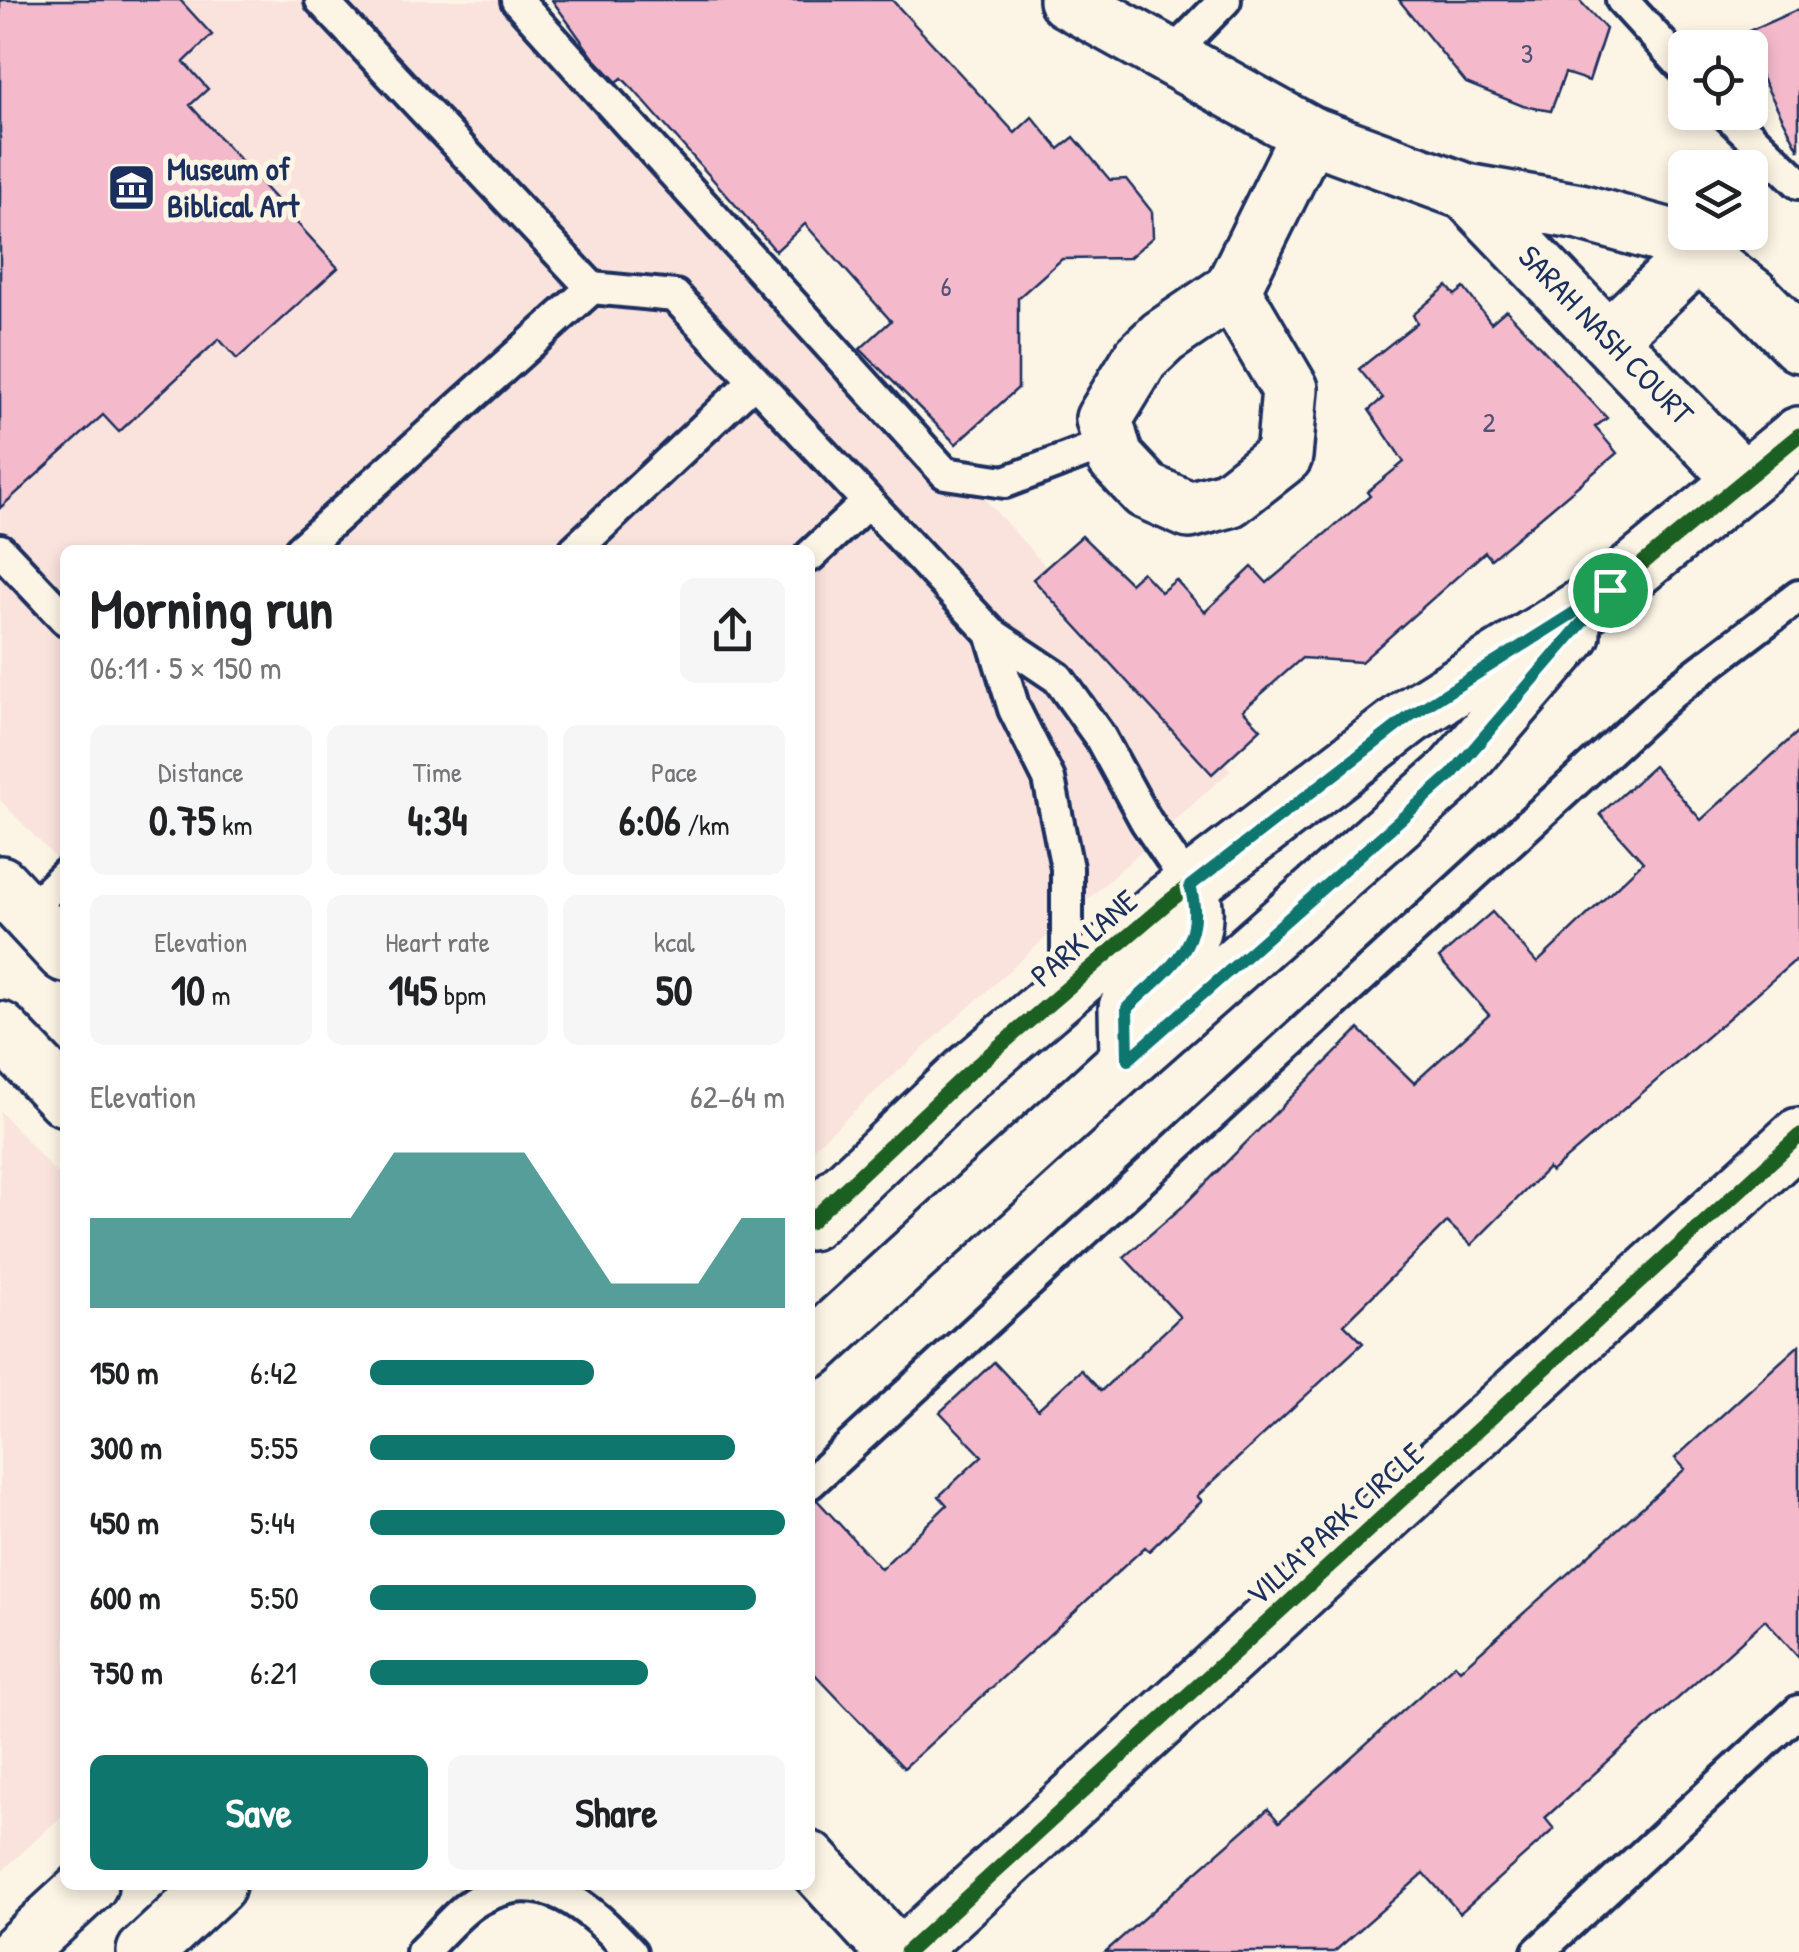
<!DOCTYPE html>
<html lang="en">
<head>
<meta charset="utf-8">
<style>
  body { margin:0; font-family:"Patrick Hand",sans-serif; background:#f6f6f6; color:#202124; height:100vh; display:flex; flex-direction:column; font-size:38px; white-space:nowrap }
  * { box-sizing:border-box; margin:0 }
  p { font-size:32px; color:#757577 }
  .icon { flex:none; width:55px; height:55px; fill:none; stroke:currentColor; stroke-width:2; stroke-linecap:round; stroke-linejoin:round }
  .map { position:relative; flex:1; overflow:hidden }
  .side { position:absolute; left:60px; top:545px; width:755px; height:1345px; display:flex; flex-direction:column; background:#fff; border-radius:15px; box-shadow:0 5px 15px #0003 }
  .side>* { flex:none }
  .tools { position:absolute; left:1668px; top:30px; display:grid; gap:20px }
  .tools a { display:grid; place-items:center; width:100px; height:100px; border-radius:15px; background:#fff; box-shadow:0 5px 15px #0003; font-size:50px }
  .pin { position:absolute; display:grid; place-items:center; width:85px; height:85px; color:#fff; margin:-42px; border:5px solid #fff; border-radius:50%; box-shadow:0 2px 10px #0007 }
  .round { display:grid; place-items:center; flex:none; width:105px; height:105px; border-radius:15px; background:#f6f6f6 }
  .head { display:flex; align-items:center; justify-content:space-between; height:170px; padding:0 30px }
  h1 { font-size:55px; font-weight:700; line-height:75px }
  .stats { display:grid; grid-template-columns:repeat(3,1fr); gap:15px; height:170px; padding:10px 30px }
  .stats div { display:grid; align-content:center; border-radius:15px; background:#f6f6f6; text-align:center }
  .stats b { font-size:42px; font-weight:700 }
  .stats small { font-size:28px; font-weight:400 }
  .stats p { font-size:28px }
  .chart { height:280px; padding:20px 30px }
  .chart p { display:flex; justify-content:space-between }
  .chart svg { width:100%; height:180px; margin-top:10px; fill:#0f766e; opacity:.7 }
  .cta { display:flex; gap:20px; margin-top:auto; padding:20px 30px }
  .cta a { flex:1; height:115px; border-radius:15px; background:#0f766e; color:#fff; font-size:40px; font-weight:700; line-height:115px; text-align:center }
  .cta a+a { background:#f6f6f6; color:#202124 }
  ul { padding:0 30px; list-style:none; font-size:32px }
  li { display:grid; grid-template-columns:160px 120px 1fr; align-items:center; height:75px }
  li i { height:25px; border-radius:12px; background:#0f766e }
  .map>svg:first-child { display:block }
  .built { fill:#fae3dd }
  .building { fill:#f4bacb; stroke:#1b2f5e; stroke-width:2.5 }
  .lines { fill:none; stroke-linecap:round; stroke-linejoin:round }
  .service-casing { stroke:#1b2f5e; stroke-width:38 }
  .minor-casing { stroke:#1b2f5e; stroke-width:62 }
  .tertiary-casing { stroke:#1b2f5e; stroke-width:62 }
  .secondary-casing { stroke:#1b2f5e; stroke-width:62 }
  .service { stroke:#fcf5e5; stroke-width:30 }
  .minor { stroke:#fcf5e5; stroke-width:55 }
  .tertiary { stroke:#fcf5e5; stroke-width:55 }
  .secondary { stroke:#fcf5e5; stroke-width:55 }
  .cycleway-casing { stroke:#fcf5e5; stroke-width:21 }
  .cycleway { stroke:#1b5e20; stroke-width:15 }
  .route-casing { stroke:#fff; stroke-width:20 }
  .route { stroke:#0f766e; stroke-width:12 }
  .labels { text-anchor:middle; stroke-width:10; stroke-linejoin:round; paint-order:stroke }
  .number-label { font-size:28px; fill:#515279 }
  .poi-label { font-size:32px; font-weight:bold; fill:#1b2f5e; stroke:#fcf5e5; text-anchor:start }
  .street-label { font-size:32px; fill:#1b2f5e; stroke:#fcf5e5 }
</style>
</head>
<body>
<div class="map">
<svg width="1799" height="1952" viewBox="0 0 1799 1952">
  <rect width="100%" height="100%" fill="#fcf5e5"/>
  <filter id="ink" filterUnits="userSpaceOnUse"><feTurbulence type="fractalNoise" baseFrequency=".01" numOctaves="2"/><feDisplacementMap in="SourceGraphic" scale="20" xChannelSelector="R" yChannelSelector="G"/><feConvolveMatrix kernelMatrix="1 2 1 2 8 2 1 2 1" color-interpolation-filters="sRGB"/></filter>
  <g filter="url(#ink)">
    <path class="built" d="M0 0H531L1231 770 810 1151V550H65V868L0 800Z
      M0 1111 65 1183V1813L0 1873Z"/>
    <path class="building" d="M0 0H180L212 35 184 62 208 89 190 105 338 268 237 359 219 339 119 432 103 415 0 508Z
      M552 0H892L1015 133 1032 117 1059 149 1074 137 1110 180 1126 179 1152 212 1153 237 1129 258 1062 259 1018 298V388L956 444 860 349 891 321 805 224 776 251 633 89 622 78 617 82 593 57Z
      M1399 0H1579L1606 29 1589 81 1565 73 1551 111 1523 106 1466 83Z
      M1799 9V150L1750 55V48H1746L1740 35Z
      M1447 286 1455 295 1464 288 1491 323 1506 310 1607 418 1595 427 1617 453 1491 559 1485 552 1361 662 1302 658 1243 710 1261 729 1212 774 1033 579 1082 536 1130 583 1142 572 1161 592 1176 580 1205 612 1252 567 1267 583 1370 496 1367 492 1404 462 1369 410 1383 398 1359 369 1417 323 1413 315Z
      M1799 731V957L1551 1172 1548 1168 1471 1245 1447 1222 1344 1324 1363 1343 1197 1496 1202 1501 1149 1551 1145 1547 904 1768 810 1669V1501L817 1500 881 1569 947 1505 939 1496 982 1456 940 1412 994 1362 1038 1409 1081 1370 1101 1391 1180 1317 1124 1257 1182 1207 1359 1029 1414 1083 1489 1015 1439 958 1492 912 1537 963 1643 862 1600 814 1654 766 1701 820Z
      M1799 1345V1658L1765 1620 1545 1818 1554 1829 1460 1913 1424 1873 1334 1952H1105L1268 1809 1279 1822 1455 1664 1460 1670 1685 1469 1675 1458Z"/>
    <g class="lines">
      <defs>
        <path id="service" d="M321 0 592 288 675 296 991 633 1058 678 1100 737 1146 821 1190 886
          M517 0 945 473 1005 482 1111 442
          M1622 0 1685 69
          M1168 58 1225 0
          M1725 112 1799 183
          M0 550 65 619
          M300 550 592 288
          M575 550 754 381
          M810 556 868 502
          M991 633 1014 709 1049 779 1067 868V990
          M26 913 65 875
          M810 1483 1674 691 1799 596
          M422 1952C439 1936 458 1911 478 1900 544 1863 589 1908 631 1952
          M1538 1952 1799 1711"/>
        <path id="minor" d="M1067 0 1309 134 1467 192 1580 212 1677 239 1752 296 1799 344
          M1467 192 1743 480
          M1232 290 1290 389 1284 456 1229 499 1189 510 1146 491 1115 458 1104 419 1141 358 1163 337Z
          M1232 290 1309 134
          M1609 338 1697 254
          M907 1952 1799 1136"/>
        <path id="tertiary" d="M1128 1060 1127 1008C1166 970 1208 946 1190 886
          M810 1222 967 1074 1168 902 1410 716 1610 590 1799 435
          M810 1350 1128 1060 1452 774 1572 634
          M810 1860 894 1952"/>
        <path id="secondary" d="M0 884 65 954
          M0 1030 65 1098
          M16 1952 89 1885
          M145 1952 217 1885"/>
      </defs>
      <use href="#service" class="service-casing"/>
      <use href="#minor" class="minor-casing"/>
      <use href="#tertiary" class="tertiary-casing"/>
      <use href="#secondary" class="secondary-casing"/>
      <use href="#service" class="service"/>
      <use href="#minor" class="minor"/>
      <use href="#tertiary" class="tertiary"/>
      <use href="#secondary" class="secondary"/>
      <defs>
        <path id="cycleway" d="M810 1222 967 1074 1168 902 1410 716 1610 590 1799 435
          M907 1952 1799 1136"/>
      </defs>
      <use href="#cycleway" class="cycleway-casing"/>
      <use href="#cycleway" class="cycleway"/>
    </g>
  </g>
  <g class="lines" filter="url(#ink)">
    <defs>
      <path id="route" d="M1610 590 1452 774 1128 1060 1127 1008C1166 970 1208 946 1190 886L1410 716Z"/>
    </defs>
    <use href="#route" class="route-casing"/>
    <use href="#route" class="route"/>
  </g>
  <defs>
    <symbol id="museum-square" viewBox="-11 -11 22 22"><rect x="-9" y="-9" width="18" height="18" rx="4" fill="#1b2f5e" stroke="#fcf5e5"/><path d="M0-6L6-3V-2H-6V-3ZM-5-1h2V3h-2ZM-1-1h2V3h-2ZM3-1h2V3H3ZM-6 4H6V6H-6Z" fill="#fff"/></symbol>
  </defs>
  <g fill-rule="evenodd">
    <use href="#museum-square" x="104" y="160" width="55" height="55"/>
  </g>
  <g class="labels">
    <g class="number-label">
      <text x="1527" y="63">3</text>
      <text x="946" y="296">6</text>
      <text x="1489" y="432">2</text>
    </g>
    <g class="poi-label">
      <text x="167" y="180">Museum of<tspan x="167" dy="37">Biblical Art</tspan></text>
    </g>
    <g class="street-label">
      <text transform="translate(1606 335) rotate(46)" y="11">SARAH NASH COURT</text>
      <text transform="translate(1084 938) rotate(-41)" y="11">PARK LANE</text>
      <text transform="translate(1335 1524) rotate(-42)" y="11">VILLA PARK CIRCLE</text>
    </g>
  </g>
</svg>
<div class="tools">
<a><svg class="icon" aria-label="locate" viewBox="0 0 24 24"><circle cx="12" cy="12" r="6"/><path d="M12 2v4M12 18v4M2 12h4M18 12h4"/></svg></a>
<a><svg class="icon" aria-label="layers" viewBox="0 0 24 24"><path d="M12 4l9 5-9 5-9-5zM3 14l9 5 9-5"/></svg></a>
</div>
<div class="pin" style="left:1610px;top:590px;background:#1e9e55"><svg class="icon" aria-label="arrive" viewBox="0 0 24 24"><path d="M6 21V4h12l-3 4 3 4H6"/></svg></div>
<section class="side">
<div class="head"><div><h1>Morning run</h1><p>06:11 · 5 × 150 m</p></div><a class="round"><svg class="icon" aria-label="share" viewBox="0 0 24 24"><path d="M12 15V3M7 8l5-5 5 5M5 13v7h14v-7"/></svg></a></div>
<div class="stats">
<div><p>Distance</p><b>0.75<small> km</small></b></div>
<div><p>Time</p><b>4:34</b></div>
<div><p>Pace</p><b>6:06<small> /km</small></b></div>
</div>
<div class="stats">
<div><p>Elevation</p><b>10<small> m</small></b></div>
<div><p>Heart rate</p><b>145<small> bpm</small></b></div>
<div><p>kcal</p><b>50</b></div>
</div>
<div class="chart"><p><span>Elevation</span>62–64 m</p>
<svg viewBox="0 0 160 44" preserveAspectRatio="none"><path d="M0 44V22L10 22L20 22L30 22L40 22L50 22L60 22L70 6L80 6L90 6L100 6L110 22L120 38L130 38L140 38L150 22L160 22V44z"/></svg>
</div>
<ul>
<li><b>150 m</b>6:42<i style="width:54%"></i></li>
<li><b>300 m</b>5:55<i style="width:88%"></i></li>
<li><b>450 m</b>5:44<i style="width:100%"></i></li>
<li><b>600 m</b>5:50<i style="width:93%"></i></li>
<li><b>750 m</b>6:21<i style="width:67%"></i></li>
</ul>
<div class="cta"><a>Save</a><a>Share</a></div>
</section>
</div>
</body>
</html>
